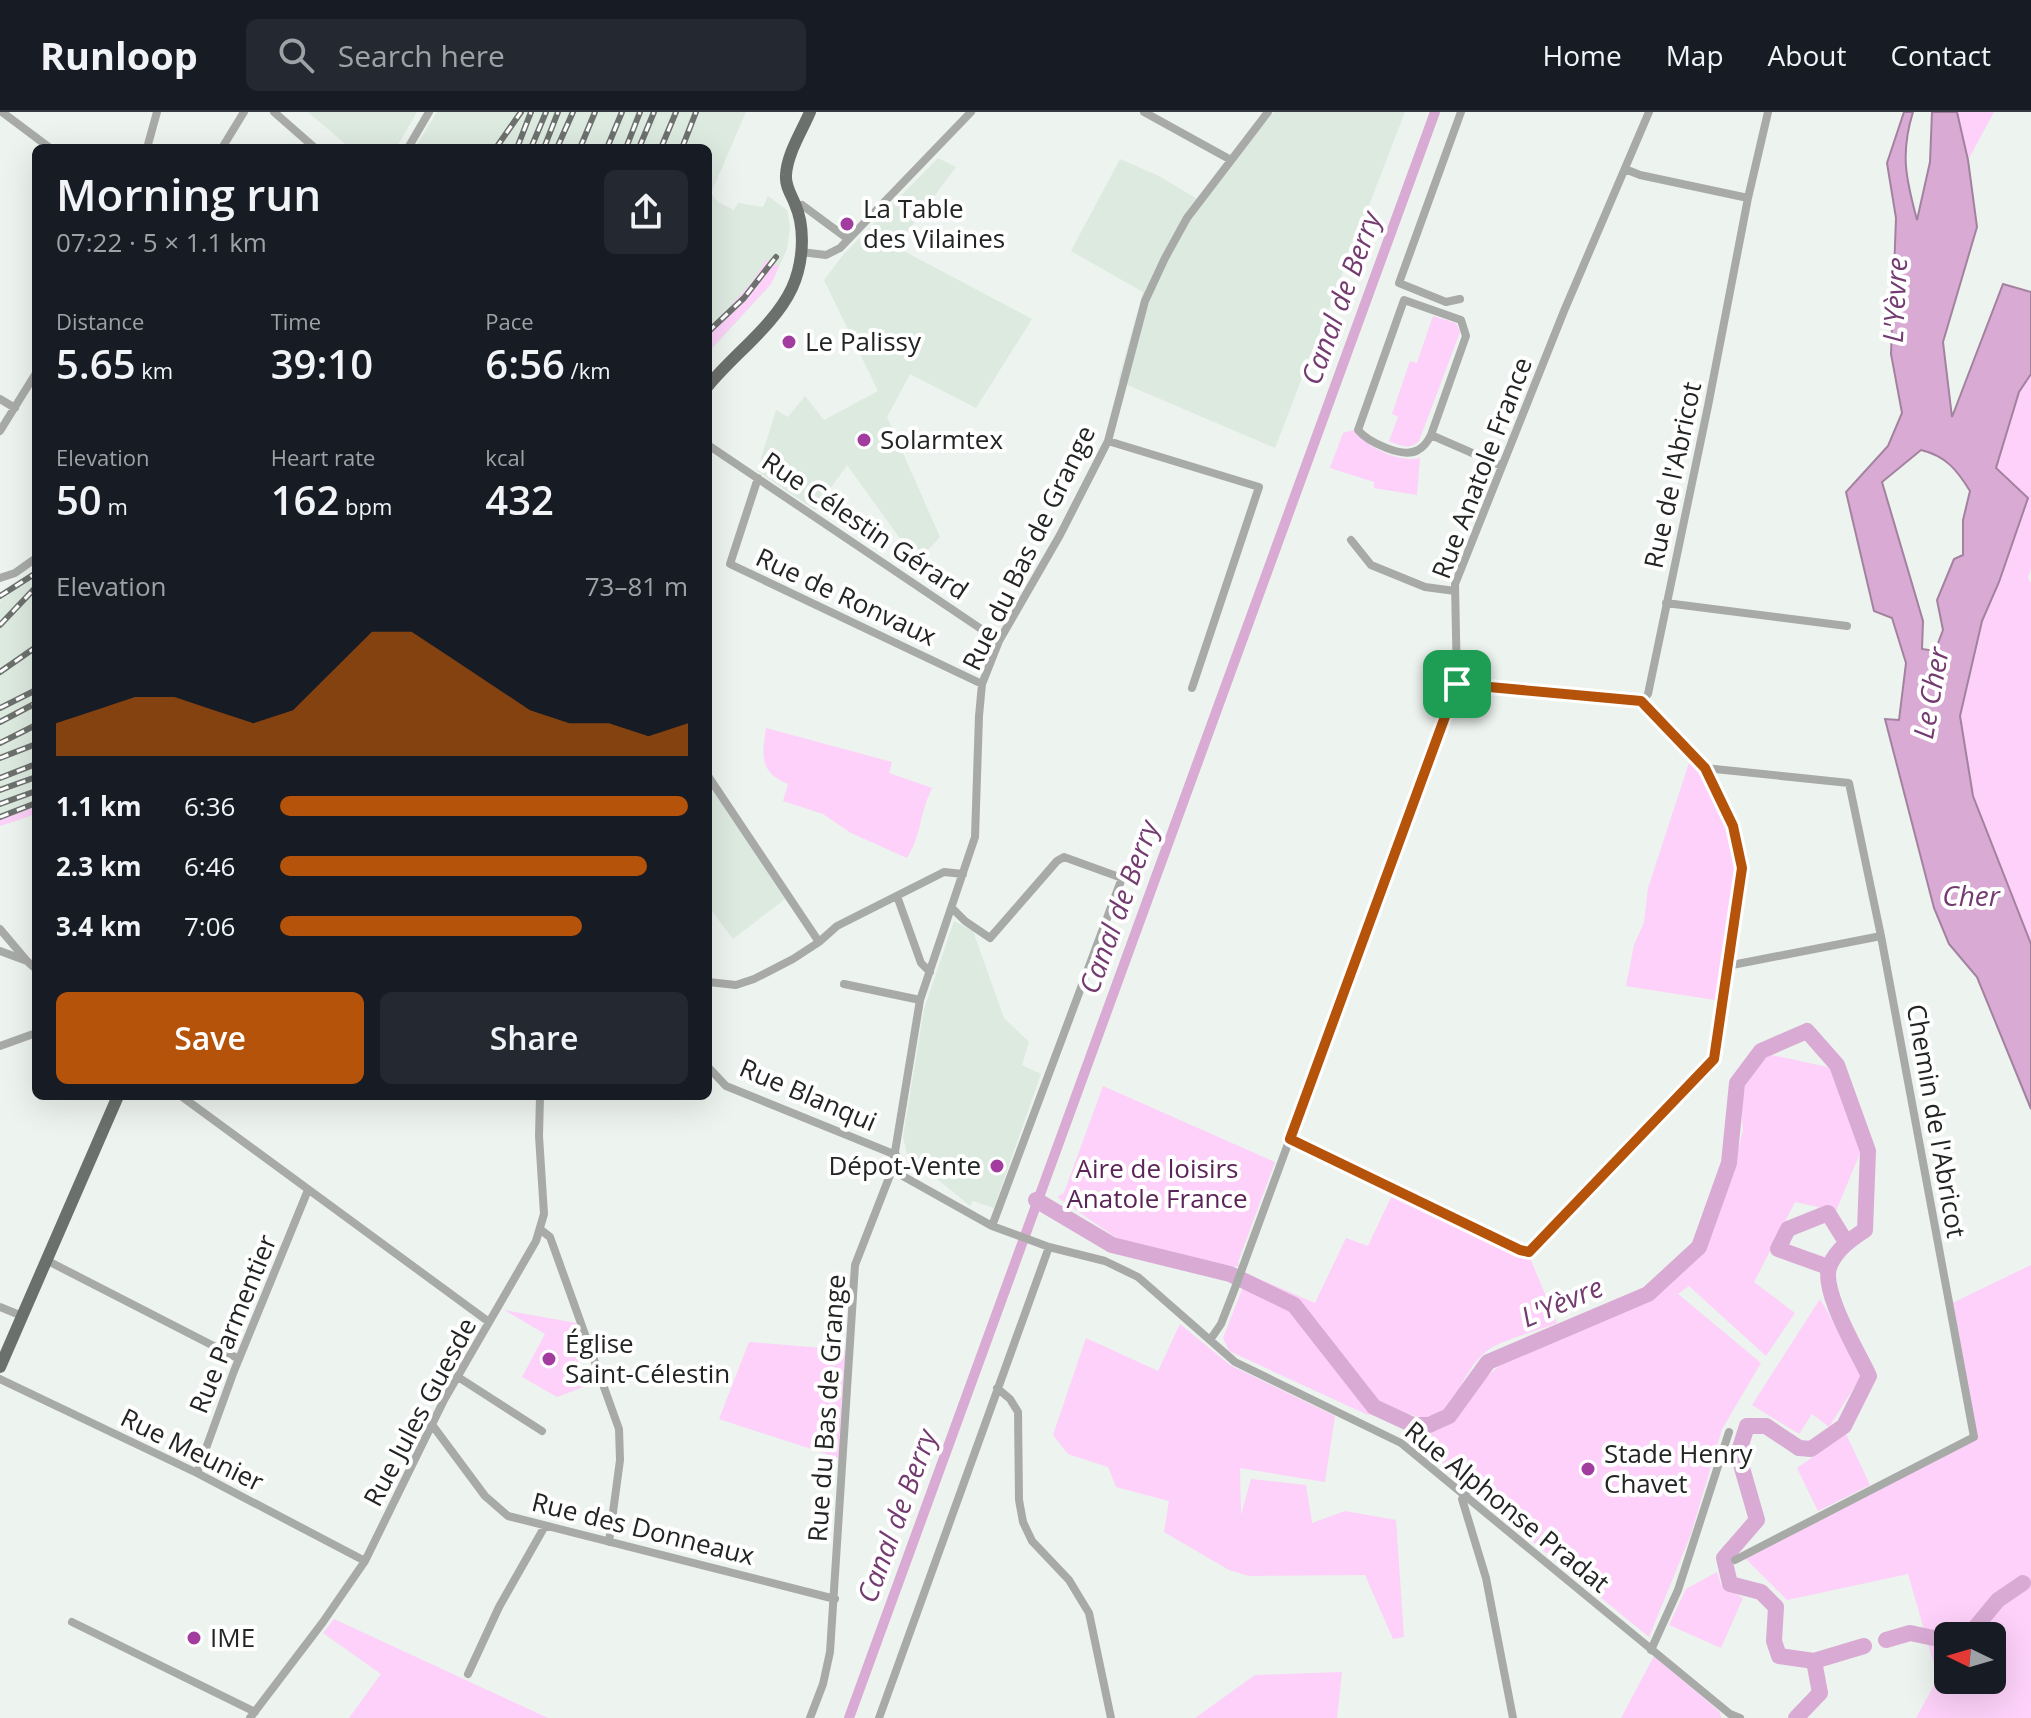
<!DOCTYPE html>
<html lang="en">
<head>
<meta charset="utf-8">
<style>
  body { margin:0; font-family:"Open Sans",sans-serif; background:#242831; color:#f1f3f6; height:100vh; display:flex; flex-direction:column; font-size:30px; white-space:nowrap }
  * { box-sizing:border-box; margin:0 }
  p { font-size:26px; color:#9ea1a6 }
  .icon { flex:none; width:44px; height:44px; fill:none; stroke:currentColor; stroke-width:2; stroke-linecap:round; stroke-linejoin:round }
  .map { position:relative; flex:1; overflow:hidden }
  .panel { position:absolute; left:32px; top:32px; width:680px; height:956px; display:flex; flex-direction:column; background:#171b24; border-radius:12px; box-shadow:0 8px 32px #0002 }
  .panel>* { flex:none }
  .needle { width:52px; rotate:275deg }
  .buttons { position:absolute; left:1934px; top:1510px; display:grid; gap:16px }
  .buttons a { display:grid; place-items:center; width:72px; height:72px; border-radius:12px; background:#171b24; box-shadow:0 8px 32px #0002; font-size:40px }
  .pin { position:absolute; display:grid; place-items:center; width:68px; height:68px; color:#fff; margin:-34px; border-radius:16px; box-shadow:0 4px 12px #0006 }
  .round { display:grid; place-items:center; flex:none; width:84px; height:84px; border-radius:12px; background:#242831 }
  .head { display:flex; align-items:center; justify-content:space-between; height:136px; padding:0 24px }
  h1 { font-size:44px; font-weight:600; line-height:60px }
  .figures { display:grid; grid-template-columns:repeat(3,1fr); gap:12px; height:136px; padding:8px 24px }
  .figures div { display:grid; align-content:center }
  .figures b { font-size:40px; font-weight:600 }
  .figures small { font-size:22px; font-weight:400 }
  .figures p { font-size:22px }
  .chart { height:224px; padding:16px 24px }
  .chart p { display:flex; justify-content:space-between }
  .chart svg { width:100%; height:144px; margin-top:8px; fill:#b45309; opacity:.7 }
  .action { display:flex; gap:16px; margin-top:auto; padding:16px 24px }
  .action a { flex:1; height:92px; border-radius:12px; background:#b45309; color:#fff; font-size:32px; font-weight:600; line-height:92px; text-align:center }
  .action a+a { background:#242831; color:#f1f3f6 }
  ul { padding:0 24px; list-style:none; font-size:26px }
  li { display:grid; grid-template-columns:128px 96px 1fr; align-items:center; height:60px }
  li i { height:20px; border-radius:10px; background:#b45309 }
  header { display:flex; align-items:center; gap:48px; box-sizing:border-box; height:112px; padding:0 40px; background:#171b24; border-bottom:2px solid #363941 }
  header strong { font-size:38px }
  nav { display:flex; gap:44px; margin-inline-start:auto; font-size:28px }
  .search { width:560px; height:72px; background:#242831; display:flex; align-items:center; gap:20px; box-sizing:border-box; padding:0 28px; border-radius:12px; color:#9ea1a6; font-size:30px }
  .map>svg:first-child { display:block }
  .built { fill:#ddeae0 }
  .green { fill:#fdd1f9; fill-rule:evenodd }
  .water { fill:#d9aad4; stroke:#a2829f; stroke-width:2; fill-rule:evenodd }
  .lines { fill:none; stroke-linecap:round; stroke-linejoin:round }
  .canal { stroke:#d9aad4; stroke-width:10 }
  .river { stroke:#d9aad4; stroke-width:16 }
  .street { stroke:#a8aaa8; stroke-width:8 }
  .primary { stroke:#6c706c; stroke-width:12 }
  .rail-casing { stroke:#6d716e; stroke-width:6 }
  .rail { stroke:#fff; stroke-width:3; stroke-dasharray:9; stroke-linecap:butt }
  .route-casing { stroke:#fff; stroke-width:16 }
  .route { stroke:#b45309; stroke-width:10 }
  .poi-dot { fill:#a33c9f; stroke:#fff; stroke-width:3 }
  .labels { text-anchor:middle; stroke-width:8; stroke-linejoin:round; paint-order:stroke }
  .poi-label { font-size:26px; fill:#222523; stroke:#fff; text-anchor:start }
  .street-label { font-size:26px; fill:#222523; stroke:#fff }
  .park-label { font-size:26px; fill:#5c2559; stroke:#fff }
  .water-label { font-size:28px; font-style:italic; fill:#743b70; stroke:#fff }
</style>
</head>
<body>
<header>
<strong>Runloop</strong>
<div class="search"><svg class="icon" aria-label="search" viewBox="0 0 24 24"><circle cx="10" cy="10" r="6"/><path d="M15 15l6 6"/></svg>Search here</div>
<nav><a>Home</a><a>Map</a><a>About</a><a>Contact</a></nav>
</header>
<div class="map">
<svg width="2031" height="1606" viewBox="0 0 2031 1606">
  <rect width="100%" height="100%" fill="#edf3ee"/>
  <path class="built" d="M308 0H417L396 36H350Z
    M437 0H746L711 81 718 90 734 98 738 91 763 95 768 84 787 98 790 114 787 137 771 172 708 241V36H415Z
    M1274 0H1405L1275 336 1118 269 1143 180 1071 139 1120 47 1159 64 1202 90Z
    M938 46 956 55 896 135 1032 207 976 296 910 262 887 305 940 425 917 450 847 353 815 398 757 359 776 298 788 305 805 284 824 308 878 279 824 168 843 143Z
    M36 457V702L0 714V490L16 471Z
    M708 671 785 787 733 827 708 794Z
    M954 809 973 819 1004 906 1029 930 1022 953 1041 962 994 1096 973 1089 970 1094 907 1042 903 1025 924 897Z"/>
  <path class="green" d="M1957 0H1994L1968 48Z
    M766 148 779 155 771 172 708 240V219L752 170Z
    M1433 204 1456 211 1460 220 1419 329C1409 339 1400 333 1389 329L1398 305 1392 302 1410 249 1417 251Z
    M2031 262V457L2028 466 2031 471V832L1973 684 1960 604 1982 509 1999 470 1996 357 2019 280Z
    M1353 318C1368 335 1397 351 1420 346L1417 383 1374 376V370L1330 356 1343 321Z
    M766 616 892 650 889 661 932 676C920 700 921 724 907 746L851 721 823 702 783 689 788 672C759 660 762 644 766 616Z
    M1691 645 1701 654 1731 715 1739 756 1721 889 1626 874 1634 833 1644 810 1648 776Z
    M36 694V702L0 714V708Z
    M1767 942 1832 956 1863 1034 1836 1099 1795 1090 1754 1170 1795 1201 1766 1244 1689 1174 1678 1182 1761 1251 1722 1317 1691 1422 1649 1525 1456 1367 1471 1348 1451 1358 1405 1323 1449 1308 1478 1272 1506 1248 1653 1184 1693 1149 1709 1125 1734 1053 1743 1019 1740 980Z
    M1103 974 1275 1050 1238 1150 1239 1155 1134 1138 1057 1085 1064 1081Z
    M1393 1081 1530 1146 1557 1211C1540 1218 1501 1228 1488 1238 1448 1268 1462 1329 1395 1296L1368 1303 1229 1239 1223 1226 1248 1162 1315 1191 1346 1126 1368 1134Z
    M2031 1153V1606H1916L1938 1566 1908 1462 1787 1488 1741 1442 1972 1325 1946 1194ZM1948 1524H1992V1568H1948Z
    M1820 1187 1863 1261 1829 1315 1812 1302 1799 1322 1752 1293Z
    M504 1198 576 1211 586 1239 578 1243 589 1273 557 1285 522 1265 545 1222Z
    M1180 1212 1230 1253 1335 1304 1325 1370 1240 1356 1241 1403 1251 1367 1306 1373 1312 1411 1345 1399 1396 1408 1404 1525 1393 1527 1365 1463 1249 1464 1229 1458 1164 1420 1169 1389 1116 1375 1108 1355 1068 1342 1053 1323 1086 1226 1158 1259Z
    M749 1230 846 1238 839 1346 719 1307Z
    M1846 1322 1870 1373 1818 1399 1797 1356Z
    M1717 1460 1721 1473 1743 1486 1721 1536 1669 1513 1686 1477Z
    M334 1507 548 1606H349L381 1562 323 1521Z
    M1654 1544 1720 1600 1721 1606H1621Z
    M1342 1560 1337 1606H1195L1255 1563Z"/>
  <path class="water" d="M1904 0H1913C1900 42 1906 67 1917 108L1930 50 1932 0H1957L1968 48 1977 115 1943 230 1952 305 2003 172 2031 180V262L2019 280 1996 356 2028 386 1999 470 1982 509 1960 604 1973 684 2031 832V997L1977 865 1949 832 1934 796 1885 607 1899 608 1906 551 1892 506 1874 499 1846 380 1888 334 1902 301 1891 242 1896 106 1887 51ZM1921 338C1946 344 1957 358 1970 379L1963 408V443L1954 447 1937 488 1943 518 1935 539 1922 537 1923 509 1882 370Z"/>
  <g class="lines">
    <path class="canal" d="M849 1606 1435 0"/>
    <path class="river" d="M1036 1088 1112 1133 1230 1162 1294 1193 1374 1295 1413 1313H1429L1449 1304 1488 1250 1648 1182 1699 1135 1729 1051 1737 971 1761 939 1807 919 1837 953 1868 1039 1865 1118C1851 1127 1837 1137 1830 1153 1819 1176 1858 1240 1869 1264L1844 1314 1811 1337 1799 1336 1766 1314H1747L1738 1342 1757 1408 1724 1446 1730 1472 1761 1480 1776 1495 1774 1529 1779 1544 1814 1549 1864 1534
      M1828 1155 1778 1137 1788 1117 1828 1101 1846 1130
      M1965 1524 1969 1523 1998 1488 2023 1471
      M1886 1528 1910 1521 1948 1529
      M1796 1606 1820 1581 1814 1549"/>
    <path class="street" d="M2 0 50 36
      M274 0 315 36
      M1144 0 1231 48
      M147 36 157 0
      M222 36 244 0
      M408 36 429 0
      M1748 86 1768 0
      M802 93 848 127
      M801 140 826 143 840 136 971 0
      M1460 187 1446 190 1399 171 1461 0
      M1404 188 1461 208 1466 224 1431 323C1428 329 1424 335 1418 338 1403 347 1368 330 1358 318Z
      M0 287 15 296
      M0 319 36 261
      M1431 323 1502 354
      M1108 329 1259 375 1192 576
      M708 333 999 529
      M758 366 730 452 982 572
      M1351 428 1371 453 1425 475 1455 479
      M0 466 15 461 36 446
      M1666 491 1847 514
      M1457 572 1641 589 1648 582 1708 294 1748 86 1640 63 1625 57
      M1641 589 1705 656 1849 671 1881 824 1974 1325 1735 1448
      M708 664 819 830
      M897 784 921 851 930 860
      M952 796 965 809 990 826 1057 749 1064 745 1122 766 992 1114
      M0 817 27 849
      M0 839 27 849 36 857
      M1727 854 1881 824
      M708 870 736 873 754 867 793 847 819 830 837 814 944 760 963 762
      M844 872 920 888
      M0 934 36 921
      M708 955 726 974 896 1043
      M181 984 489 1210
      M1290 1027 1520 1138 1529 1140 1714 947 1742 756 1733 714 1705 656
      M892 1058 992 1114 1049 1135 1105 1149 1138 1165 1235 1250 1401 1331 1730 1602 1740 1606
      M541 1118 550 1125 619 1317 620 1348 609 1430
      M46 1148 239 1247
      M0 1195 22 1204
      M1210 1228 1221 1212 1235 1176 1457 572 1455 472 1564 199 1649 0
      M458 1265 542 1319
      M0 1267 197 1361 365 1449
      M997 1276 1010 1287 1018 1300 1019 1388 1023 1410 1032 1429 1069 1468 1089 1501 1111 1606
      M433 1314 485 1384 508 1404 835 1487
      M197 1361 234 1259 308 1078
      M1466 1383 1462 1387 1486 1466 1513 1606
      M72 1510 255 1600
      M1651 1538 1678 1478 1729 1320
      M468 1562 499 1495 545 1414
      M250 1606 323 1510 365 1449 444 1288 536 1129 544 1102 539 1024 540 984
      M810 1606 823 1572 830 1540 855 1153 892 1058 920 888 975 725 979 604 982 572 999 529 1060 423 1108 329 1145 189 1165 146 1187 106 1268 0
      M879 1606 1049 1135"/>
    <path class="primary" d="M708 274C733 243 775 213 792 176 803 152 806 117 795 92 791 82 785 74 786 63 787 42 802 19 810 0
      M0 1255 118 984"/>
    <defs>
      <path id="rail" d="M496 36 521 0
        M517 36 531 0
        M531 36 546 0
        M544 36 558 0
        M557 36 573 0
        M580 36 595 0
        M607 36 622 0
        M626 36 640 0
        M639 36 654 0
        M661 36 676 0
        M682 36 696 0
        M708 220 744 186 776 145
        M0 484 36 461
        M0 513 36 475
        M0 560 36 535
        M0 596 36 578
        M0 610 36 591
        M0 631 36 613
        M0 646 36 632
        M0 666 36 652
        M0 678 36 665
        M0 692 36 679
        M0 705 36 691"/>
    </defs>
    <use href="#rail" class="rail-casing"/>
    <use href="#rail" class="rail"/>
  </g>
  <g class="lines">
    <defs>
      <path id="route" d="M1457 572 1641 589 1705 656 1733 714 1742 756 1714 947 1529 1140 1520 1138 1290 1027Z"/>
    </defs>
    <use href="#route" class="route-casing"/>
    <use href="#route" class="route"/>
  </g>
  <g class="poi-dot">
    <circle cx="847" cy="112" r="8"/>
    <circle cx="789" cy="230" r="8"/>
    <circle cx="864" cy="328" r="8"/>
    <circle cx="997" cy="1054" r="8"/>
    <circle cx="549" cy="1247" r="8"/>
    <circle cx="1588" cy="1357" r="8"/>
    <circle cx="194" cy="1526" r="8"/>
  </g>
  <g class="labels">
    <g class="poi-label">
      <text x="863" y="106">La Table<tspan x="863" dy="30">des Vilaines</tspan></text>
      <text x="805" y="239">Le Palissy</text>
      <text x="880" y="337">Solarmtex</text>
      <text x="981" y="1063" text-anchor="end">Dépot-Vente</text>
      <text x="565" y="1241">Église<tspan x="565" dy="30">Saint-Célestin</tspan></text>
      <text x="1604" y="1351">Stade Henry<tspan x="1604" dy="30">Chavet</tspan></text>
      <text x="210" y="1535">IME</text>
    </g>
    <g class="street-label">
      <text transform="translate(1482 356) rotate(-69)" y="9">Rue Anatole France</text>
      <text transform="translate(1673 363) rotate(-78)" y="9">Rue de l'Abricot</text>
      <text transform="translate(865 414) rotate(34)" y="9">Rue Célestin Gérard</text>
      <text transform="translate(1029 436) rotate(-64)" y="9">Rue du Bas de Grange</text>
      <text transform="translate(846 485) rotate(25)" y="9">Rue de Ronvaux</text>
      <text transform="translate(808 983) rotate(23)" y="9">Rue Blanqui</text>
      <text transform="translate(1936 1009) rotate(80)" y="9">Chemin de l'Abricot</text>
      <text transform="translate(233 1212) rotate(-68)" y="9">Rue Parmentier</text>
      <text transform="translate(827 1296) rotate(-86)" y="9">Rue du Bas de Grange</text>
      <text transform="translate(420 1300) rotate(-62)" y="9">Rue Jules Guesde</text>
      <text transform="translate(192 1338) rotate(26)" y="9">Rue Meunier</text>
      <text transform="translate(1507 1395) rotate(39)" y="9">Rue Alphonse Pradat</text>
      <text transform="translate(643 1417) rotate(14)" y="9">Rue des Donneaux</text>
    </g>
    <g class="park-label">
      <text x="1157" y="1066">Aire de loisirs<tspan x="1157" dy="30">Anatole France</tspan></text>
    </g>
    <g class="water-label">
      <text transform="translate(1341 186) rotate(-70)" y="10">Canal de Berry</text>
      <text transform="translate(1895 188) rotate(-87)" y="10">L'Yèvre</text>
      <text transform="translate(1931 581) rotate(-80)" y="10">Le Cher</text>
      <text x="1971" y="794">Cher</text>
      <text transform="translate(1119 795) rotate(-70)" y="10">Canal de Berry</text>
      <text transform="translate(1562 1190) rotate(-23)" y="10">L'Yèvre</text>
      <text transform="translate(897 1404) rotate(-70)" y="10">Canal de Berry</text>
    </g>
  </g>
</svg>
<div class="buttons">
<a><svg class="needle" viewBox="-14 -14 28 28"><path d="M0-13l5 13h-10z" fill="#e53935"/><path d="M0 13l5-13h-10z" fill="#9ea1a6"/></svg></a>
</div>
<div class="pin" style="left:1457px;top:572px;background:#1e9e55"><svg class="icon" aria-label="arrive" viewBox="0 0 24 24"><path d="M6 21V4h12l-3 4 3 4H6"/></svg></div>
<section class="panel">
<div class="head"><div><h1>Morning run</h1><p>07:22 · 5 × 1.1 km</p></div><a class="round"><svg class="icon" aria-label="share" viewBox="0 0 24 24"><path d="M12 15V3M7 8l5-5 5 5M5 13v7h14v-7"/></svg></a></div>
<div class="figures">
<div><p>Distance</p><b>5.65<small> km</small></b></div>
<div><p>Time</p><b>39:10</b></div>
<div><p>Pace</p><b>6:56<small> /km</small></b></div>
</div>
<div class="figures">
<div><p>Elevation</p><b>50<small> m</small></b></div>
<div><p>Heart rate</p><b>162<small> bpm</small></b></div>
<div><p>kcal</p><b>432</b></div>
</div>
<div class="chart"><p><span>Elevation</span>73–81 m</p>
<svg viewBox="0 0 160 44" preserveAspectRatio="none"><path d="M0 44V34L10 30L20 26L30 26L40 30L50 34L60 30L70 18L80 6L90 6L100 14L110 22L120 30L130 34L140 34L150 38L160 34V44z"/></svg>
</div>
<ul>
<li><b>1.1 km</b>6:36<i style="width:100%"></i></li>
<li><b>2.3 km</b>6:46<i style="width:90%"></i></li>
<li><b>3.4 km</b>7:06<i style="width:74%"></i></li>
</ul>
<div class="action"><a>Save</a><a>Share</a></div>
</section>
</div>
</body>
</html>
